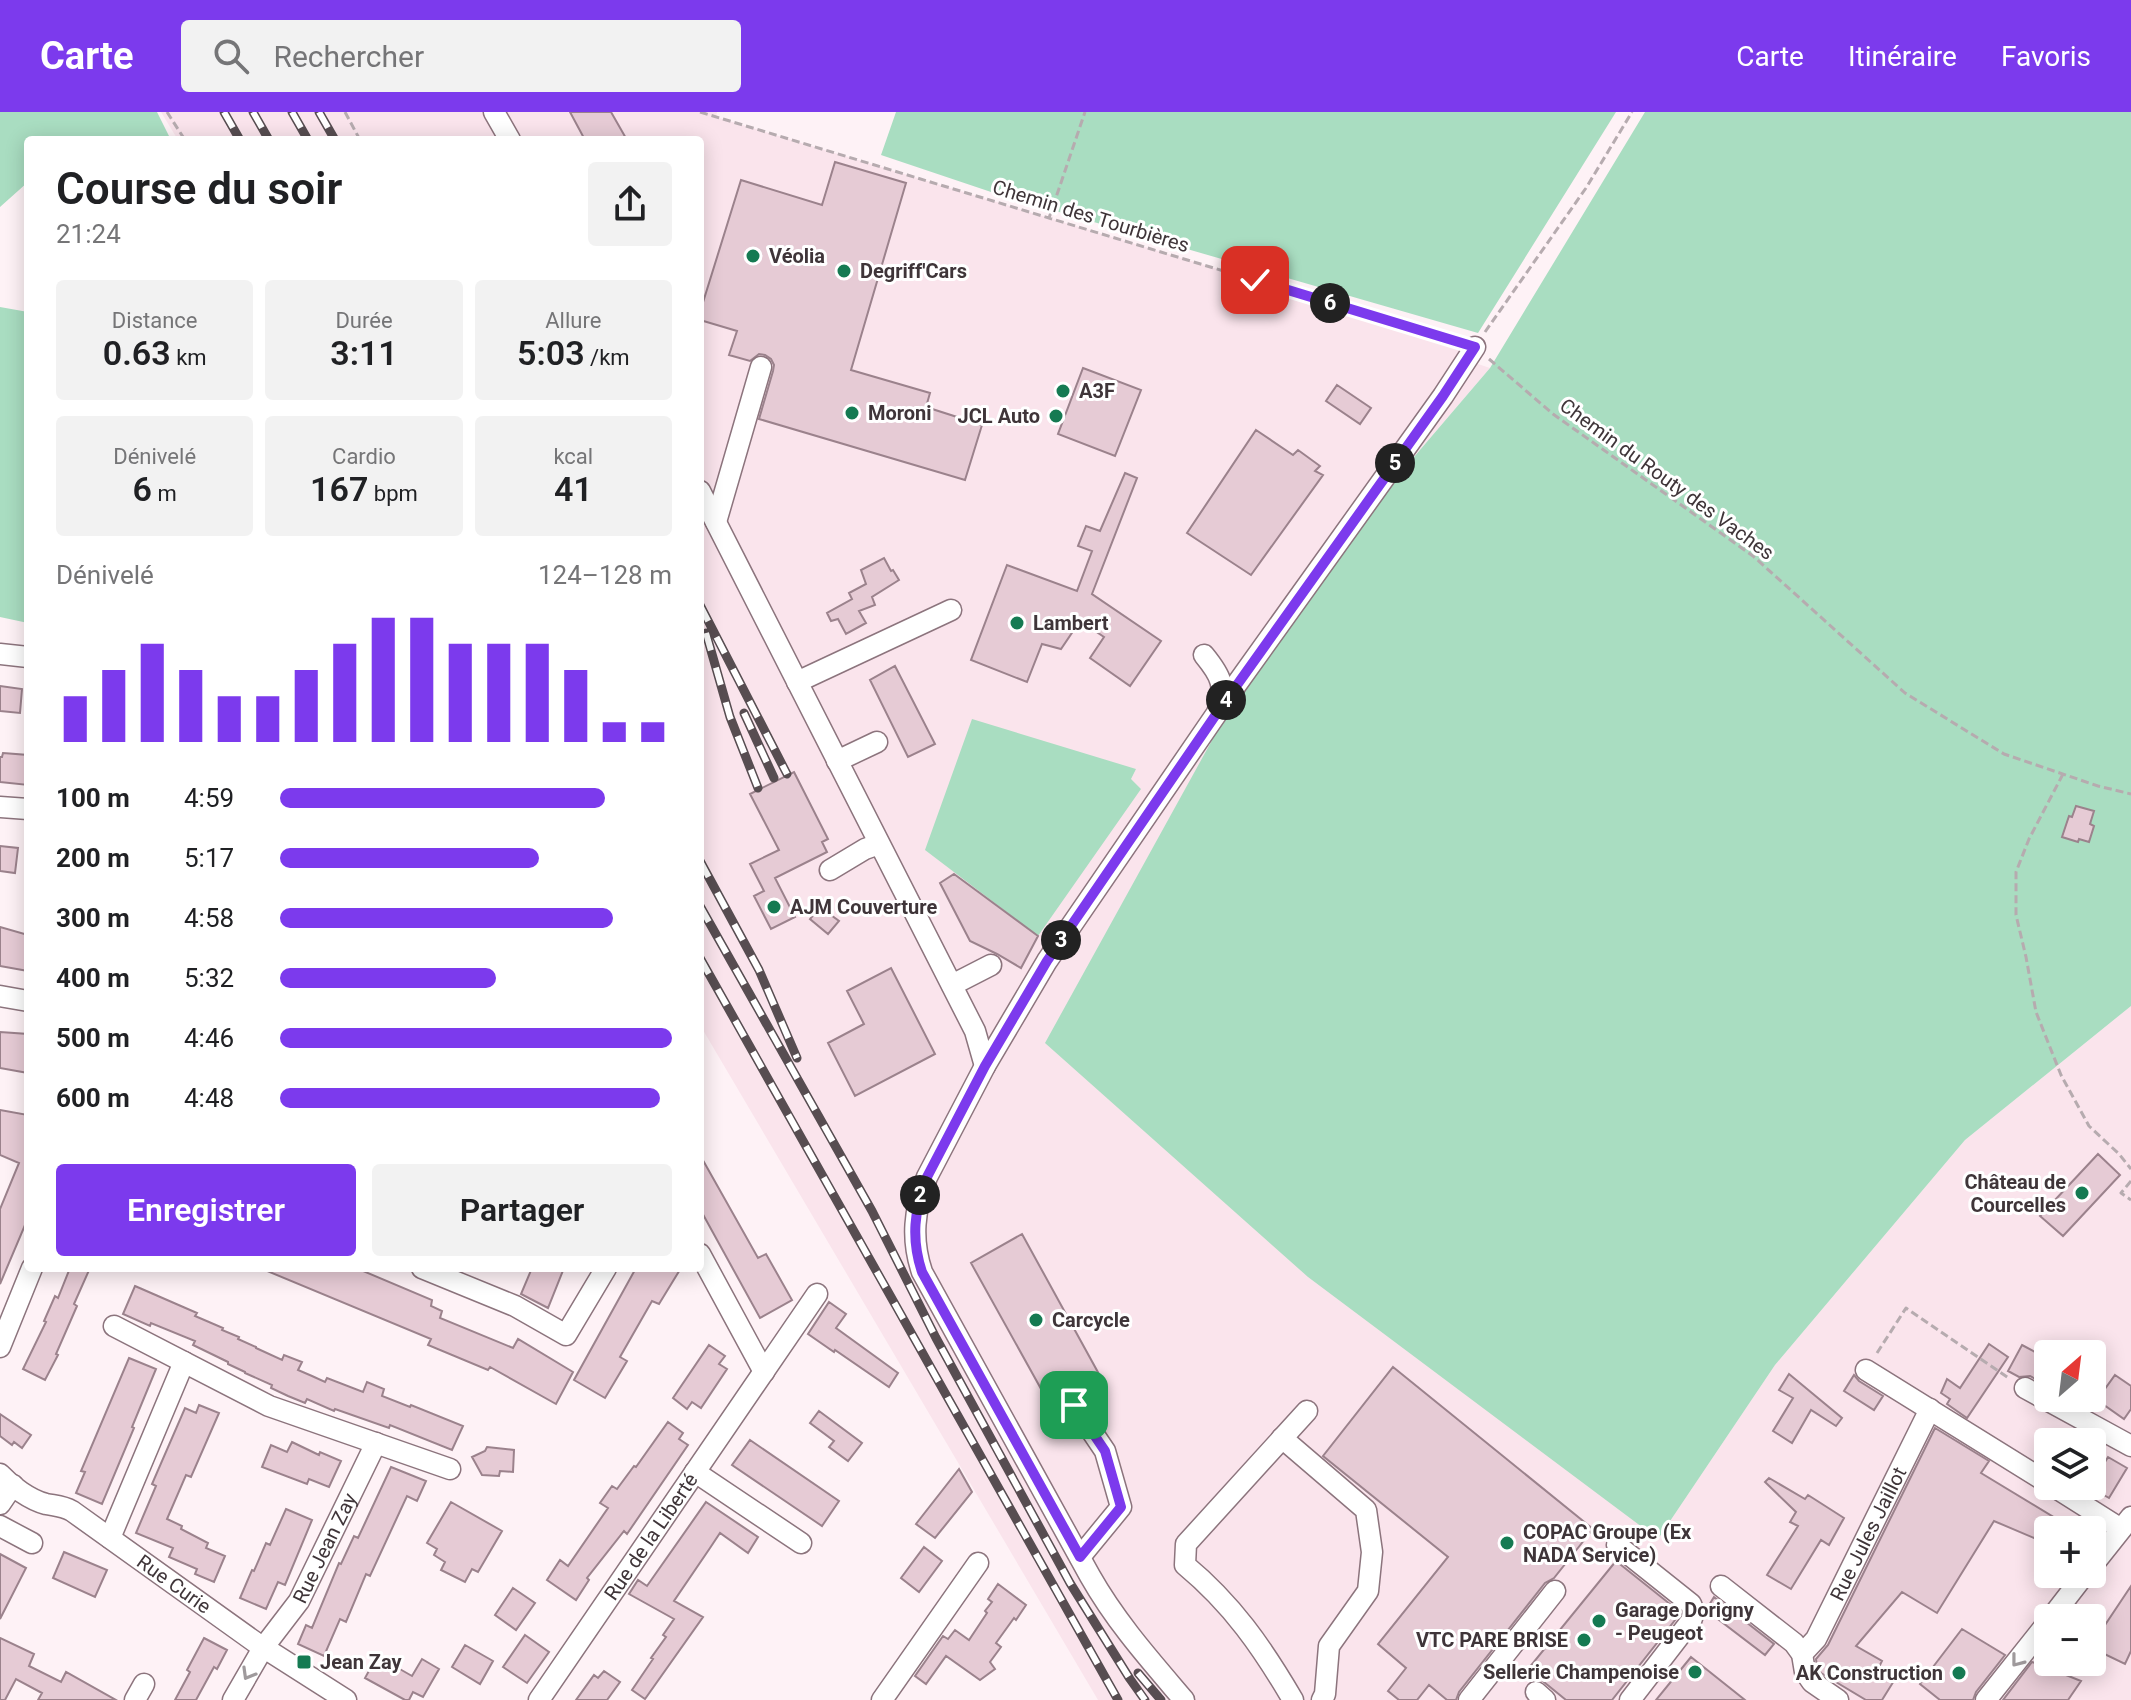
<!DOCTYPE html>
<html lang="fr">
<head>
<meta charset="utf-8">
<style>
  body { margin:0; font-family:Roboto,sans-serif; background:#f2f2f2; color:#202124; height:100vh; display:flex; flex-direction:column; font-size:30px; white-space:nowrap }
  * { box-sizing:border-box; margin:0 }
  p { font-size:26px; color:#757577 }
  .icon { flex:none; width:44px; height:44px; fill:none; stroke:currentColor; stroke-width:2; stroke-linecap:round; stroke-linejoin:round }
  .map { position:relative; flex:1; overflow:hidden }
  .details { position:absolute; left:24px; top:24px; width:680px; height:1136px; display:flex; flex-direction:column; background:#fff; border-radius:8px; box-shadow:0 4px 20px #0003 }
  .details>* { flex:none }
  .needle { width:52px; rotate:28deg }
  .tools { position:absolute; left:2034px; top:1228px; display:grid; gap:16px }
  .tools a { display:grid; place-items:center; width:72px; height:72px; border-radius:8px; background:#fff; box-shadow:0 4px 20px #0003; font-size:40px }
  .pin { position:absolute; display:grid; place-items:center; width:68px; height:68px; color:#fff; margin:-34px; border-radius:16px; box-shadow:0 4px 12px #0006 }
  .km { position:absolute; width:40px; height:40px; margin:-20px; border-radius:50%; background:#222; color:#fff; font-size:22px; line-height:40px; text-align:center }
  .round { display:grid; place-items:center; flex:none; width:84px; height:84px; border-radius:8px; background:#f2f2f2 }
  .head { display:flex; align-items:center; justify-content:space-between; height:136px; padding:0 32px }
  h1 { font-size:44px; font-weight:600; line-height:60px }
  .figures { display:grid; grid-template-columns:repeat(3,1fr); gap:12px; height:136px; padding:8px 32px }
  .figures div { display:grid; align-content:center; border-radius:8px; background:#f2f2f2; text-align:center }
  .figures b { font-size:34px; font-weight:600 }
  .figures small { font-size:22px; font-weight:400 }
  .figures p { font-size:22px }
  .chart { height:224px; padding:16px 32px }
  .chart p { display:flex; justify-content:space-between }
  .chart svg { width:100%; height:144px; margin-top:8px; stroke:#7c3aed; stroke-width:6 }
  .action { display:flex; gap:16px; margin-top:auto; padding:16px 32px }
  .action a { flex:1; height:92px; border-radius:8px; background:#7c3aed; color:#fff; font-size:32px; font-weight:600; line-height:92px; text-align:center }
  .action a+a { background:#f2f2f2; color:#202124 }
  ul { padding:0 32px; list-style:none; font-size:26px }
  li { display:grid; grid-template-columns:128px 96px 1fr; align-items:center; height:60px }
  li i { height:20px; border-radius:10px; background:#7c3aed }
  header { display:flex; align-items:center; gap:48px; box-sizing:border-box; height:112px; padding:0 40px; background:#7c3aed; color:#fff }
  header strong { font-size:38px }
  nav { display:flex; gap:44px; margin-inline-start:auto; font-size:28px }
  .search { width:560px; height:72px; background:#f2f2f2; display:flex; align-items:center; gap:20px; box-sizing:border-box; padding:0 28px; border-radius:8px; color:#757577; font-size:30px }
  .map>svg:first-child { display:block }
  .built { fill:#fae4ec; fill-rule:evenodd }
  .green { fill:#a9ddc1 }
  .building { fill:#e6cbd5; stroke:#9b828c; stroke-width:2 }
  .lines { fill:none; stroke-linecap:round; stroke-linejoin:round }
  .minor-casing { stroke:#8c747d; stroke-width:23 }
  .path { stroke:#b6abaf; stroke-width:3; stroke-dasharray:8 4; stroke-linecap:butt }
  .minor { stroke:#fff; stroke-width:20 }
  .rail-casing { stroke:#574d51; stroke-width:9 }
  .rail { stroke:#fff; stroke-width:6; stroke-dasharray:18; stroke-linecap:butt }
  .oneway { stroke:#9f9a9c }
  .route-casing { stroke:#fff; stroke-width:16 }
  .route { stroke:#7c3aed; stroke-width:10 }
  .poi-dot { fill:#157a52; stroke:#fff; stroke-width:3 }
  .labels { text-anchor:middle; stroke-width:6; stroke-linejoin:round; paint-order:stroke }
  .street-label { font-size:20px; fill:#3f3539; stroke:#fff }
  .poi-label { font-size:20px; font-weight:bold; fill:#3f3539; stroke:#fff; text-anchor:start }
</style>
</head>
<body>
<header>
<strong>Carte</strong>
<div class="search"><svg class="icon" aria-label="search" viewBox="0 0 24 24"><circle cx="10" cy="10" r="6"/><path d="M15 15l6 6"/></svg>Rechercher</div>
<nav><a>Carte</a><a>Itinéraire</a><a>Favoris</a></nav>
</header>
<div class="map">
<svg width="2131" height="1588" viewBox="0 0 2131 1588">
  <rect width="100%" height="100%" fill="#fef2f6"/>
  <path class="built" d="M161 0H717L716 5 1475 235 1466 248 1490 256 1359 409 1658 1427 1775 1253 1965 1028 2131 894V1588H1098L700 913V28H178ZM2048 1242H2092V1286H2048ZM2048 1330H2092V1374H2048ZM2048 1418H2092V1462H2048ZM2048 1506H2092V1550H2048Z"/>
  <path class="green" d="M0 0H157L171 28H28V70L0 95Z
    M896 0H1616L1478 221 1000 83 881 43Z
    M1645 0H2131V894L1965 1028 1775 1253 1658 1427 1308 1165 1045 931 1285 496 1490 256Z
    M0 195 28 200V511L0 505Z
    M972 607 1136 657 1131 667 1141 677 1038 824 925 738Z"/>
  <path class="building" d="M570 0H611L627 28H585Z
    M835 50 906 71 851 258 930 281 926 295 982 313 965 368 759 307 773 259 774 253 771 247 765 243 759 242 750 249 729 243 737 219 700 208V200L741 68 822 93Z
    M1083 256 1141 278 1115 344 1058 322Z
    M1337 273 1371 296 1360 312 1326 289Z
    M1256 318 1293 343 1298 338 1320 354 1315 359 1323 363 1251 463 1187 421Z
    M1125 361 1137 366 1092 482 1161 529 1130 574 1090 546 1104 525 1080 509 1061 537 1042 532 1027 570 971 548 1007 453 1077 479 1092 439 1078 434 1086 414 1100 419Z
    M884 446 891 459 893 458 899 468 872 485 875 493 859 499 866 511 846 522 838 507 831 509 827 501 852 487 849 481 866 472 861 458Z
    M895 554 935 632 908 645 870 568Z
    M0 574 22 577 20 601 0 599Z
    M3 641 28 643V673L0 670V645H2Z
    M794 660 828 727 822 730 827 740 775 766 795 805 771 817 754 784 764 779 750 752 779 738 750 682Z
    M2076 694 2094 699 2090 712 2094 714 2089 730 2079 727 2078 730 2062 725 2069 704 2072 705Z
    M0 734 18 736 15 761 0 759Z
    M954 762 1038 824 1021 856 997 842 970 829 940 771Z
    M820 795 839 809 828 822 810 807Z
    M0 815 28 823V859L0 854Z
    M891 856 935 942 855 984 828 931 864 912 847 879Z
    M0 920 28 922V961L0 956Z
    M0 998 28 1003V1106L0 1172V1097L19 1051 0 1043Z
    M2098 1042 2120 1063 2063 1124 2040 1104Z
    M700 1043 758 1146 766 1142 792 1188 760 1206 700 1097Z
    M1022 1122 1100 1264 1050 1293 971 1151Z
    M70 1156H90L74 1192 77 1194 56 1242 58 1243 45 1268 23 1257 46 1210 44 1209 55 1184 58 1186Z
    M260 1156H356L432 1188 431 1194 442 1199 440 1206 513 1236 518 1227 573 1260 556 1292 490 1255 488 1258 428 1233 431 1227Z
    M532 1156H564L548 1196 521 1182Z
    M636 1156H681L659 1192 652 1189 620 1245 627 1249 605 1286 574 1268Z
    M135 1174 197 1201 195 1204 223 1216 222 1218 239 1225 238 1227 256 1235V1236L282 1248 284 1243 302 1250 298 1258 312 1264 325 1270 327 1266 363 1280 367 1270 384 1277 382 1284 410 1295 411 1293 463 1314 452 1338 390 1313 389 1316 335 1297 334 1299 307 1287 305 1291 288 1284 271 1276 272 1273 245 1261V1260L228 1252V1250L193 1233 195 1229 151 1211 150 1214 123 1202Z
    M829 1190 846 1202 836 1216 898 1261 889 1275 835 1238 834 1240 808 1222Z
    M1989 1232 2008 1245 1967 1306 1947 1292 1950 1287 1941 1281 1947 1267 1960 1276Z
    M709 1233 725 1244 719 1252 727 1257 701 1296 692 1290 687 1297 673 1286Z
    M2022 1233 2048 1247V1274L2030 1264 2019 1265 2008 1259Z
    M129 1246 156 1257 132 1315 134 1316 102 1392 76 1381 85 1360 81 1359Z
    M1393 1255 1593 1417 1554 1466 1545 1471 1459 1580 1456 1588H1447L1429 1573 1417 1588H1399L1388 1579 1406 1556 1378 1532 1448 1445 1323 1344Z
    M1789 1262 1842 1306 1836 1314 1811 1298 1792 1331 1773 1319 1793 1286 1779 1278Z
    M1854 1263 1859 1269 1883 1284 1874 1298 1844 1279Z
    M2115 1263 2131 1274V1297L2124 1307 2097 1288Z
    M199 1293 219 1301 191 1365 186 1363 167 1407 182 1414 181 1417 208 1431 206 1436 225 1444 214 1470 195 1462 197 1457 169 1445 173 1436 136 1421 156 1374 152 1372 185 1296 196 1301Z
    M819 1299 862 1331 848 1349 829 1335 834 1329 810 1311Z
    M0 1302 31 1323 22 1336 14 1330 12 1333 0 1324Z
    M668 1310 683 1321 679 1327 688 1333 627 1422 624 1419 587 1466 589 1468 576 1488 547 1468 560 1448 568 1454 608 1396 600 1391 612 1374 617 1377 634 1354 636 1355Z
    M1935 1316 1989 1349 1981 1361 2075 1418H2048V1432L1994 1409 1937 1501 1902 1480 1856 1534 1882 1549 1879 1555 1897 1564 1882 1588H1866L1821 1561 1817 1555 1816 1547 1828 1533Z
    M750 1328 839 1389 822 1414 732 1353Z
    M292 1330 319 1343 320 1340 341 1349 329 1375 309 1367 307 1372 262 1355 271 1333 287 1340Z
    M487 1335 514 1338 513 1360 500 1359 499 1364 482 1363 472 1345 485 1339Z
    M2108 1345 2127 1356 2109 1386 2090 1375Z
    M391 1355 426 1369 417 1389 407 1384 370 1464 366 1462 346 1510 340 1507 324 1544 298 1532 306 1513 312 1516 339 1451 341 1452 354 1424 358 1426Z
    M959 1357 972 1380 935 1426 916 1412Z
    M1769 1366 1805 1387 1808 1383 1844 1406 1829 1433 1821 1428 1791 1477 1767 1463 1798 1414 1790 1410 1796 1400 1765 1370Z
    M451 1390 502 1419 478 1460 472 1457 465 1470 441 1458 445 1450 434 1443 437 1437 427 1431Z
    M706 1390 758 1425 748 1441 720 1421 710 1436 674 1489 703 1505 645 1587 632 1578 653 1547 651 1546 666 1525 663 1523 674 1507 629 1482 638 1468 647 1474Z
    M286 1397 312 1408 285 1473 278 1470 266 1497 240 1486 252 1458 254 1459 266 1431 270 1433Z
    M924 1435 942 1449 919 1480 901 1466Z
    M64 1440 107 1458 95 1485 53 1466Z
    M0 1442 26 1456 0 1507Z
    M1616 1449 1680 1500 1679 1503 1612 1588H1566L1528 1557Z
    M998 1472 1026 1493 1016 1508 1014 1506 996 1531 1001 1535 990 1550 995 1557 980 1568 946 1544 926 1572 915 1564 943 1524 948 1527 955 1518 969 1528 987 1501 985 1499 992 1490 988 1487Z
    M2131 1474V1539L2125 1552 2092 1536V1519L2099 1522Z
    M513 1476 535 1491 516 1518 495 1503Z
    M1714 1485 1774 1532 1765 1543 1706 1498Z
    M1962 1517 2005 1543 1976 1580 1973 1588H1940L1920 1572Z
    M525 1523 549 1540 527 1571 503 1555Z
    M0 1526 34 1542 29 1554 61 1570 66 1560 116 1588H38L42 1581 16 1567 5 1588H0Z
    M204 1526 227 1538 217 1557 214 1555 196 1588H175L190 1560 187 1558Z
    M465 1533 493 1549 480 1572 452 1555Z
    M377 1544 412 1564 422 1547 439 1557 423 1585 413 1580 409 1588H405L365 1566Z
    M1691 1545 1745 1588H1656Z
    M2032 1550 2051 1557 2081 1569 2068 1588H2003Z
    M604 1559 620 1570 607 1588H576L594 1563 598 1566Z"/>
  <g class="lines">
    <defs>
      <g id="minor">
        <path d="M494 0 510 28"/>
        <path d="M700 379 975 919 985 954"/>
        <path d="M716 410 761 255"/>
        <path d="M0 542 28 545"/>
        <path d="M797 570 951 498"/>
        <path d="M1221 594 1443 284 1475 235"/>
        <path d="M837 649 877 630"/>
        <path d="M0 695 28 697"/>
        <path d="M830 758 865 737 879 732"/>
        <path d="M952 873 991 853"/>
        <path d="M0 884 28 889"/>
        <path d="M700 1142 764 1260"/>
        <path d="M422 1156 515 1194 566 1223 606 1156"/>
        <path d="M114 1214 269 1294 450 1357"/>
        <path d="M0 1235 32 1156"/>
        <path d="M1866 1258 2048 1371"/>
        <path d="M2025 1276 2131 1334"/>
        <path d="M1074 1293 1105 1339 1121 1395 1080 1445"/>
        <path d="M1282 1326 1366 1398 1372 1440 1368 1479 1329 1534 1325 1582 1322 1588"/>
        <path d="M695 1360 801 1431"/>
        <path id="s1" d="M0 1362C11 1374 30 1388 46 1392 56 1394 63 1394 72 1399L255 1530 346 1588"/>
        <path d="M2053 1374 2121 1417"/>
        <path d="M0 1392 13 1373"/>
        <path d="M0 1414 32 1431"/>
        <path d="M110 1426 184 1250"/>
        <path d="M1617 1433 1691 1492 1694 1500 1691 1509 1630 1588"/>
        <path d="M2092 1454 2131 1405"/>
        <path d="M1721 1474 1794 1531 1802 1542 1805 1560 1812 1570 1838 1588"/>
        <path d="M2051 1506 2085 1462"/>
        <path id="s2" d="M1802 1542 1816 1527 1930 1297"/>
        <path d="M1536 1580 1545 1588"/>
        <path d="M135 1588 144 1572"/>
        <path id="s3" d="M233 1588 263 1536 299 1489 376 1331"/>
        <path id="s4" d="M539 1588 817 1182"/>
        <path d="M882 1588 978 1451"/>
        <path d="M1184 1588C1150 1548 1116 1510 1090 1464L922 1160C911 1127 914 1098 927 1065L985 954 1047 849 1217 601C1226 574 1222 565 1204 543"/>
        <path d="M1293 1588C1262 1535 1232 1492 1185 1453L1186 1432 1307 1299"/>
        <path d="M1469 1588 1555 1479"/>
        <path d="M1986 1588 2048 1510"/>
      </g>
    </defs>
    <use href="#minor" class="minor-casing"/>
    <path class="path" d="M167 0 185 28
      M345 0 360 28
      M700 0 1454 229
      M1049 106 1085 0
      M1485 220 1586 76 1632 0
      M1489 247 1553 302 1753 444 1905 581 2004 642 2098 674 2131 682
      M2063 662 2029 727 2016 760V803L2026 845 2036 900 2061 963 2089 1014 2119 1042 2131 1057
      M2131 1069 2121 1081 2131 1088
      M1877 1241 1906 1196 2010 1267"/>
    <use href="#minor" class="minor"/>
    <defs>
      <path id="rail" d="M224 0 240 28
        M253 0 269 28
        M292 0 308 28
        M319 0 335 28
        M700 493 787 662
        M706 521 730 605 758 676
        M744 601 774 666
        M700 749 759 858 797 946
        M700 794 872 1099 936 1226 1070 1471 1130 1567 1145 1588
        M700 846 1118 1588
        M1138 1561 1161 1588"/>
    </defs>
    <use href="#rail" class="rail-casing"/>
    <use href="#rail" class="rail"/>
  </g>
  <defs><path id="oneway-chevron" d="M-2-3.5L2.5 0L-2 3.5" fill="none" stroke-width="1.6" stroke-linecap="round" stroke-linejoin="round" transform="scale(2)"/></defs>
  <g class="oneway">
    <use href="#oneway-chevron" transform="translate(2017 1549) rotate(128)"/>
    <use href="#oneway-chevron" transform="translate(248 1562) rotate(120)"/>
  </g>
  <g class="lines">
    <defs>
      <path id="route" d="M1074 1293 1105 1339 1121 1395 1080 1445 922 1160C911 1127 914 1098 927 1065L985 954 1047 849 1217 601 1443 284 1475 235 1255 168"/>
    </defs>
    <use href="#route" class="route-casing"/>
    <use href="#route" class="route"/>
  </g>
  <g class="poi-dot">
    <circle cx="753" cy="144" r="8"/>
    <circle cx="844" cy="159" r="8"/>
    <circle cx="1063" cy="279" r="8"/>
    <circle cx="852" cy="301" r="8"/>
    <circle cx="1056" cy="304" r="8"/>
    <circle cx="1017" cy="511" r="8"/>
    <circle cx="774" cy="795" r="8"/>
    <circle cx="2082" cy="1081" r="8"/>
    <circle cx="1036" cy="1208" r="8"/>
    <circle cx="1507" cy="1431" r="8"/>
    <circle cx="1599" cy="1509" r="8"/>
    <circle cx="1584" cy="1528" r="8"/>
    <rect x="296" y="1542" width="16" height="16" rx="4"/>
    <circle cx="1695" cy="1560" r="8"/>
    <circle cx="1959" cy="1561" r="8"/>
  </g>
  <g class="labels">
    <g class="street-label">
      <text transform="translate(1091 104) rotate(17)" y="7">Chemin des Tourbières</text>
      <text transform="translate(1667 367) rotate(36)" y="7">Chemin du Routy des Vaches</text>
      <text dy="7" stroke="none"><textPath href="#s2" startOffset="138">Rue Jules Jaillot</textPath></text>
      <text dy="7" stroke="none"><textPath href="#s4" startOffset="198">Rue de la Liberté</textPath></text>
      <text dy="7" stroke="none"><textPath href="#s3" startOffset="178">Rue Jean Zay</textPath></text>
      <text dy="7" stroke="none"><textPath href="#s1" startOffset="208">Rue Curie</textPath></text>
    </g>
    <g class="poi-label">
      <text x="769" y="151">Véolia</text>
      <text x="860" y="166">Degriff'Cars</text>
      <text x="1079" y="286">A3F</text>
      <text x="868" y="308">Moroni</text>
      <text x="1040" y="311" text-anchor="end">JCL Auto</text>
      <text x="1033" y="518">Lambert</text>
      <text x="790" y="802">AJM Couverture</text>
      <text x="2066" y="1077" text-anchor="end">Château de<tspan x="2066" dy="23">Courcelles</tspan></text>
      <text x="1052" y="1215">Carcycle</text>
      <text x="1523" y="1427">COPAC Groupe (Ex<tspan x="1523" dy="23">NADA Service)</tspan></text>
      <text x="1615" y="1505">Garage Dorigny<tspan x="1615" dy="23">- Peugeot</tspan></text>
      <text x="1568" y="1535" text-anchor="end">VTC PARE BRISE</text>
      <text x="320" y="1557">Jean Zay</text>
      <text x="1679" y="1567" text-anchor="end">Sellerie Champenoise</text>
      <text x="1943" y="1568" text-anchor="end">AK Construction</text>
    </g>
  </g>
</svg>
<div class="tools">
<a><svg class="needle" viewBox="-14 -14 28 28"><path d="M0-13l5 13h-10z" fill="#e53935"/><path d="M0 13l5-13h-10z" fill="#757577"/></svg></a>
<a><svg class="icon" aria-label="layers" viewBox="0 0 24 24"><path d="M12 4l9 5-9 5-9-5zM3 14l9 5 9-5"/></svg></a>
<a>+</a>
<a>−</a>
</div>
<div class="pin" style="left:1074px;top:1293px;background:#1e9e55"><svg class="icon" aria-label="arrive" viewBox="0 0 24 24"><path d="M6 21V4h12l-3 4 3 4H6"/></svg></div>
<div class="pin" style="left:1255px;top:168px;background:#d93025"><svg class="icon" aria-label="check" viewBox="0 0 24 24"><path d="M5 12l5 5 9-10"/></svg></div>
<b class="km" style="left:920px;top:1083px">2</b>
<b class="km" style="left:1061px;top:828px">3</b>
<b class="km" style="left:1226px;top:588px">4</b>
<b class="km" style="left:1395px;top:351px">5</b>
<b class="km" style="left:1330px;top:191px">6</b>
<section class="details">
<div class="head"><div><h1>Course du soir</h1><p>21:24</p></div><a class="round"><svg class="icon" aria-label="share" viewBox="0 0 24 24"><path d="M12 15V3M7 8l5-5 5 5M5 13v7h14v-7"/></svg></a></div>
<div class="figures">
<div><p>Distance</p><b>0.63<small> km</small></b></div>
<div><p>Durée</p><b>3:11</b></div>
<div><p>Allure</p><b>5:03<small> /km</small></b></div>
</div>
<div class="figures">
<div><p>Dénivelé</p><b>6<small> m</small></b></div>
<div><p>Cardio</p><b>167<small> bpm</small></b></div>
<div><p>kcal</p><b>41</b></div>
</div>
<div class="chart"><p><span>Dénivelé</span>124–128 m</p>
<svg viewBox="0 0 160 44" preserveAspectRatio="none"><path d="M5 44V30M15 44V22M25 44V14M35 44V22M45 44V30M55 44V30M65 44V22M75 44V14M85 44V6M95 44V6M105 44V14M115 44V14M125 44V14M135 44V22M145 44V38M155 44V38"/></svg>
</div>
<ul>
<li><b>100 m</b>4:59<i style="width:83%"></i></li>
<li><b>200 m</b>5:17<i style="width:66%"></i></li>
<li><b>300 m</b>4:58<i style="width:85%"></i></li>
<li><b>400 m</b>5:32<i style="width:55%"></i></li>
<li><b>500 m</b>4:46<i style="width:100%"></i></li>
<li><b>600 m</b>4:48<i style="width:97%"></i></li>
</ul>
<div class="action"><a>Enregistrer</a><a>Partager</a></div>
</section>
</div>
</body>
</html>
